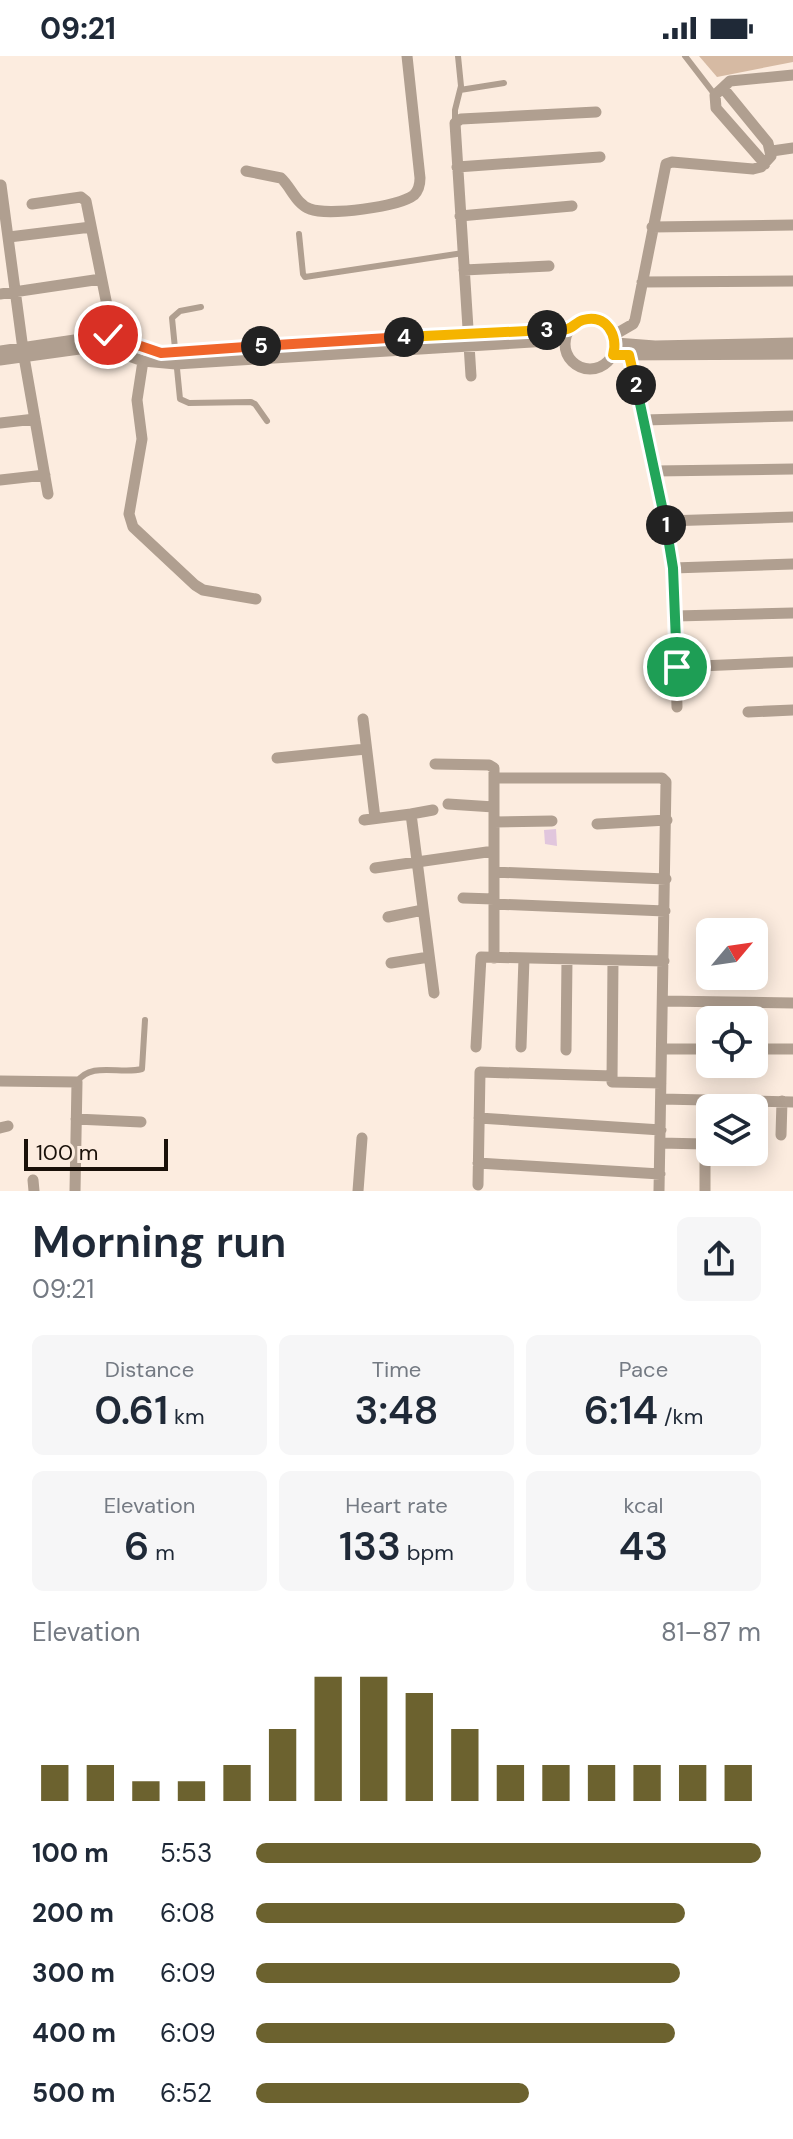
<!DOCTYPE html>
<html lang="en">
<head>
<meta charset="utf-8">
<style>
  body { margin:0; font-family:"DM Sans",sans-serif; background:#f6f6f7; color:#1f2937; height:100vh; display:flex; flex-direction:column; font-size:30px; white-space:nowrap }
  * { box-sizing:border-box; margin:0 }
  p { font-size:26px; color:#747a83 }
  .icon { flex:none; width:44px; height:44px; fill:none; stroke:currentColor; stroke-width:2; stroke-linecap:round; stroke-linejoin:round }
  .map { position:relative; height:1135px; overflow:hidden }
  .details { display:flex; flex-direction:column; background:#fff; flex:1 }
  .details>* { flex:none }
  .needle { width:52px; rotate:61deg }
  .controls { position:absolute; left:696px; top:862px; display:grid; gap:16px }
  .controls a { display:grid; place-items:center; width:72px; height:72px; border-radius:12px; background:#fff; box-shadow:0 4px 20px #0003; font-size:40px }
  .scale { position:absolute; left:24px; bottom:20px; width:144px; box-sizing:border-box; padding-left:8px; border:4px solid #1a1109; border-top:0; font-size:22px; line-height:28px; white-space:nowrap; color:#1a1109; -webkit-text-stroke:6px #fcecdf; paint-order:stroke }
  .pin { position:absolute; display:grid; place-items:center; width:68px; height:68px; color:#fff; margin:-34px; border:4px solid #fff; border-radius:50%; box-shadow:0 2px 8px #0007 }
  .km { position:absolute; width:40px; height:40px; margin:-20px; border-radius:50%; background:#222; color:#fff; font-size:22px; line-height:40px; text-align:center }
  .round { display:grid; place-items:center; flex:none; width:84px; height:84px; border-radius:12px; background:#f6f6f7 }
  .summary { display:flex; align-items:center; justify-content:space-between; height:136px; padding:0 32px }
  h1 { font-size:44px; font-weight:600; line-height:60px }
  .figures { display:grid; grid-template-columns:repeat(3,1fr); gap:12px; height:136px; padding:8px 32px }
  .figures div { display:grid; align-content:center; border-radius:12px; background:#f6f6f7; text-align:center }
  .figures b { font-size:40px; font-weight:600 }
  .figures small { font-size:22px; font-weight:400 }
  .figures p { font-size:22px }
  .chart { height:224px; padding:16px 32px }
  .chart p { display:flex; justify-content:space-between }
  .chart svg { width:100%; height:144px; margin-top:8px; stroke:#6c622f; stroke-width:6 }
  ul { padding:0 32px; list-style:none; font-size:26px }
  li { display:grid; grid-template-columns:128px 96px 1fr; align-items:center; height:60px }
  li i { height:20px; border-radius:10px; background:#6c622f }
  .status { display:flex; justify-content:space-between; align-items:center; height:56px; padding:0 40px; background:#fff; direction:ltr }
  .status svg { height:22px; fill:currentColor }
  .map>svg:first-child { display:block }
  .green { fill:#d6baa3 }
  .building { fill:#e1c6dd }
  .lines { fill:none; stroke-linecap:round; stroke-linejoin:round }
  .lane { stroke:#b09f90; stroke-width:6 }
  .street { stroke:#b09f90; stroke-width:11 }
  .split-1-casing { stroke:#fff; stroke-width:16 }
  .split-2-casing { stroke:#fff; stroke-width:16 }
  .split-3-casing { stroke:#fff; stroke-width:16 }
  .split-4-casing { stroke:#fff; stroke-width:16 }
  .split-5-casing { stroke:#fff; stroke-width:16 }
  .split-6-casing { stroke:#fff; stroke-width:16 }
  .split-1 { stroke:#22a559; stroke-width:10 }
  .split-2 { stroke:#22a559; stroke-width:10 }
  .split-3 { stroke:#f5b400; stroke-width:10 }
  .split-4 { stroke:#f5b400; stroke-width:10 }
  .split-5 { stroke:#f0652b; stroke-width:10 }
  .split-6 { stroke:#f0652b; stroke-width:10 }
</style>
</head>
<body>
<div class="status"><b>09:21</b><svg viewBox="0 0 49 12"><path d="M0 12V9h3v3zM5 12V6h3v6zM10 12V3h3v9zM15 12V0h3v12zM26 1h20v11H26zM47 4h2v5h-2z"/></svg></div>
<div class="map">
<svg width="793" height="1135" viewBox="0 0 793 1135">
  <rect width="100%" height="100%" fill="#fcecdf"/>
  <path class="green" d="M699 0H793V6L717 21Z"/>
  <path class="building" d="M556 773 557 790 545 788 544 774Z"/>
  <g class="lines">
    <path class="lane" d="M685 0 715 39
      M460 34 504 27
      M455 67V54L461 30 458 0
      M299 178 303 218 305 221 463 197
      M201 251 180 255 172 262 180 343 189 347 251 346 255 348 267 365
      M77 1026C91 1005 121 1019 142 1013L145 964"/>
    <path class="street" d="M772 95 793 92
      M765 108 716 52 715 39 730 25 793 19
      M457 111 600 101
      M246 115 281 122C291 131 296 148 310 153 328 160 399 151 414 139 419 134 420 128 420 122L407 0
      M1 129 24 301 48 438
      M32 148 81 141 86 145 113 279
      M460 160 572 150
      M652 171 793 169
      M9 181 91 171
      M464 214 549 210
      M642 226 793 225
      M0 238 101 223
      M565 288a25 25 0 1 1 50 0a25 25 0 1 1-50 0Z
      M614 279 633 268 635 264 666 108 672 106 753 113 761 111 771 100 768 87 723 32
      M616 287 655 290 793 287
      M0 295 108 279 161 297 468 277 570 273
      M613 299 793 298
      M629 299 655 415 673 512 677 651
      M0 304 101 290 143 305 176 308 565 284
      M143 305 137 344 142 383 129 458 133 471 195 529 203 534 256 543
      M471 320 455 67 461 63 596 56
      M644 364 793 360
      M0 367 35 363
      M655 415 793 413
      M0 424 45 419
      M665 465 793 461
      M673 512 793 508
      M676 560 793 557
      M677 611 793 606
      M748 656 793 654
      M363 663 375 762
      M277 702 366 693
      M435 708 489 709 494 712V902
      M495 722H662L666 726 659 1135
      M448 748 494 751
      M411 758 433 754
      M364 764 411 758 434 937
      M494 766 552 765
      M597 768 667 764
      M375 812 494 795
      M494 816 666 823
      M463 842 494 843
      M494 848 665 855
      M388 861 423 854
      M613 904 612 1026 661 1027
      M391 907 429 901
      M663 945 793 947
      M476 991 481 901 664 905
      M521 991 524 902
      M662 993H710
      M754 993H793
      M566 994 567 903
      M0 1025 77 1026 75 1135
      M661 1043 793 1046
      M479 1062 661 1074
      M76 1063 141 1066
      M0 1072 8 1070
      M781 1079 782 1045
      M660 1087 705 1088V1135
      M478 1107 660 1118
      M33 1124 34 1135
      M478 1129 480 1016 612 1020
      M358 1135 362 1082"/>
  </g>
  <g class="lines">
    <defs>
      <path id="split-1" d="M666 469 673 512 677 611"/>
      <path id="split-2" d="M636 329 666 469"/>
      <path id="split-3" d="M547 274C553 274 561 274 567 273 573 272 576 266 583 264 606 257 619 280 613 299H629L636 329"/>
      <path id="split-4" d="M404 281 547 274"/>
      <path id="split-5" d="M261 290 404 281"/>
      <path id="split-6" d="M108 279 161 297 261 290"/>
    </defs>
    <use href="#split-1" class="split-1-casing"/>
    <use href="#split-2" class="split-2-casing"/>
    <use href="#split-3" class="split-3-casing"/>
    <use href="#split-4" class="split-4-casing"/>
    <use href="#split-5" class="split-5-casing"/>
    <use href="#split-6" class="split-6-casing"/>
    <use href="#split-1" class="split-1"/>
    <use href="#split-2" class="split-2"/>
    <use href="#split-3" class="split-3"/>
    <use href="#split-4" class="split-4"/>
    <use href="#split-5" class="split-5"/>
    <use href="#split-6" class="split-6"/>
  </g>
</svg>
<div class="controls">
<a><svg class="needle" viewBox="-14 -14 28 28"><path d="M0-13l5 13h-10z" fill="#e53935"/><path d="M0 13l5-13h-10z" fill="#747a83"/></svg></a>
<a><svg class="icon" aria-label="locate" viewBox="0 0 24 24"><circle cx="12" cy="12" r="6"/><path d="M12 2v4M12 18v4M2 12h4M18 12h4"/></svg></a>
<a><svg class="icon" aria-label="layers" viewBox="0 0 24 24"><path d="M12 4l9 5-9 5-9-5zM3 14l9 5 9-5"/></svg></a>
</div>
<div class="scale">100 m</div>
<div class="pin" style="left:677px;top:611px;background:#1e9e55"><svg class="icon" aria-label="arrive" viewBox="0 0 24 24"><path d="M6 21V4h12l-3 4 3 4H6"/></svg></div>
<div class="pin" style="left:108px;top:279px;background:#d93025"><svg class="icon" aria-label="check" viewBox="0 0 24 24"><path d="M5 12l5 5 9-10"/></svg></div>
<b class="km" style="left:666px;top:469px">1</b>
<b class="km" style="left:636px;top:329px">2</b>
<b class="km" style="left:547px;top:274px">3</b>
<b class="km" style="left:404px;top:281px">4</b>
<b class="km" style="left:261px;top:290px">5</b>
</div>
<section class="details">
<div class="summary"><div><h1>Morning run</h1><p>09:21</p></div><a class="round"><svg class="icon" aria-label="share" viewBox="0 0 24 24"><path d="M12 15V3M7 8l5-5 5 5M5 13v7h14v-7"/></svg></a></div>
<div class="figures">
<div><p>Distance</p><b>0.61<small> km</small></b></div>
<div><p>Time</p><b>3:48</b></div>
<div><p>Pace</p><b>6:14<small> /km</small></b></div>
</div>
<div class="figures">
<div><p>Elevation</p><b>6<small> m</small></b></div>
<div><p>Heart rate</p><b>133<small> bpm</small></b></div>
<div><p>kcal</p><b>43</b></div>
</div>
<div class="chart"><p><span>Elevation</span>81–87 m</p>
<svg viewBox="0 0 160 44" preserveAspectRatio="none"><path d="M5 44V33M15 44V33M25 44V38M35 44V38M45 44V33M55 44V22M65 44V6M75 44V6M85 44V11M95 44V22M105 44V33M115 44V33M125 44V33M135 44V33M145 44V33M155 44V33"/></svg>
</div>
<ul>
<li><b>100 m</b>5:53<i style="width:100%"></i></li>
<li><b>200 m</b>6:08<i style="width:85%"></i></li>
<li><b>300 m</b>6:09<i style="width:84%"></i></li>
<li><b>400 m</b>6:09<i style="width:83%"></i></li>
<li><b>500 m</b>6:52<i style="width:54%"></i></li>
</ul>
</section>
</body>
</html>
